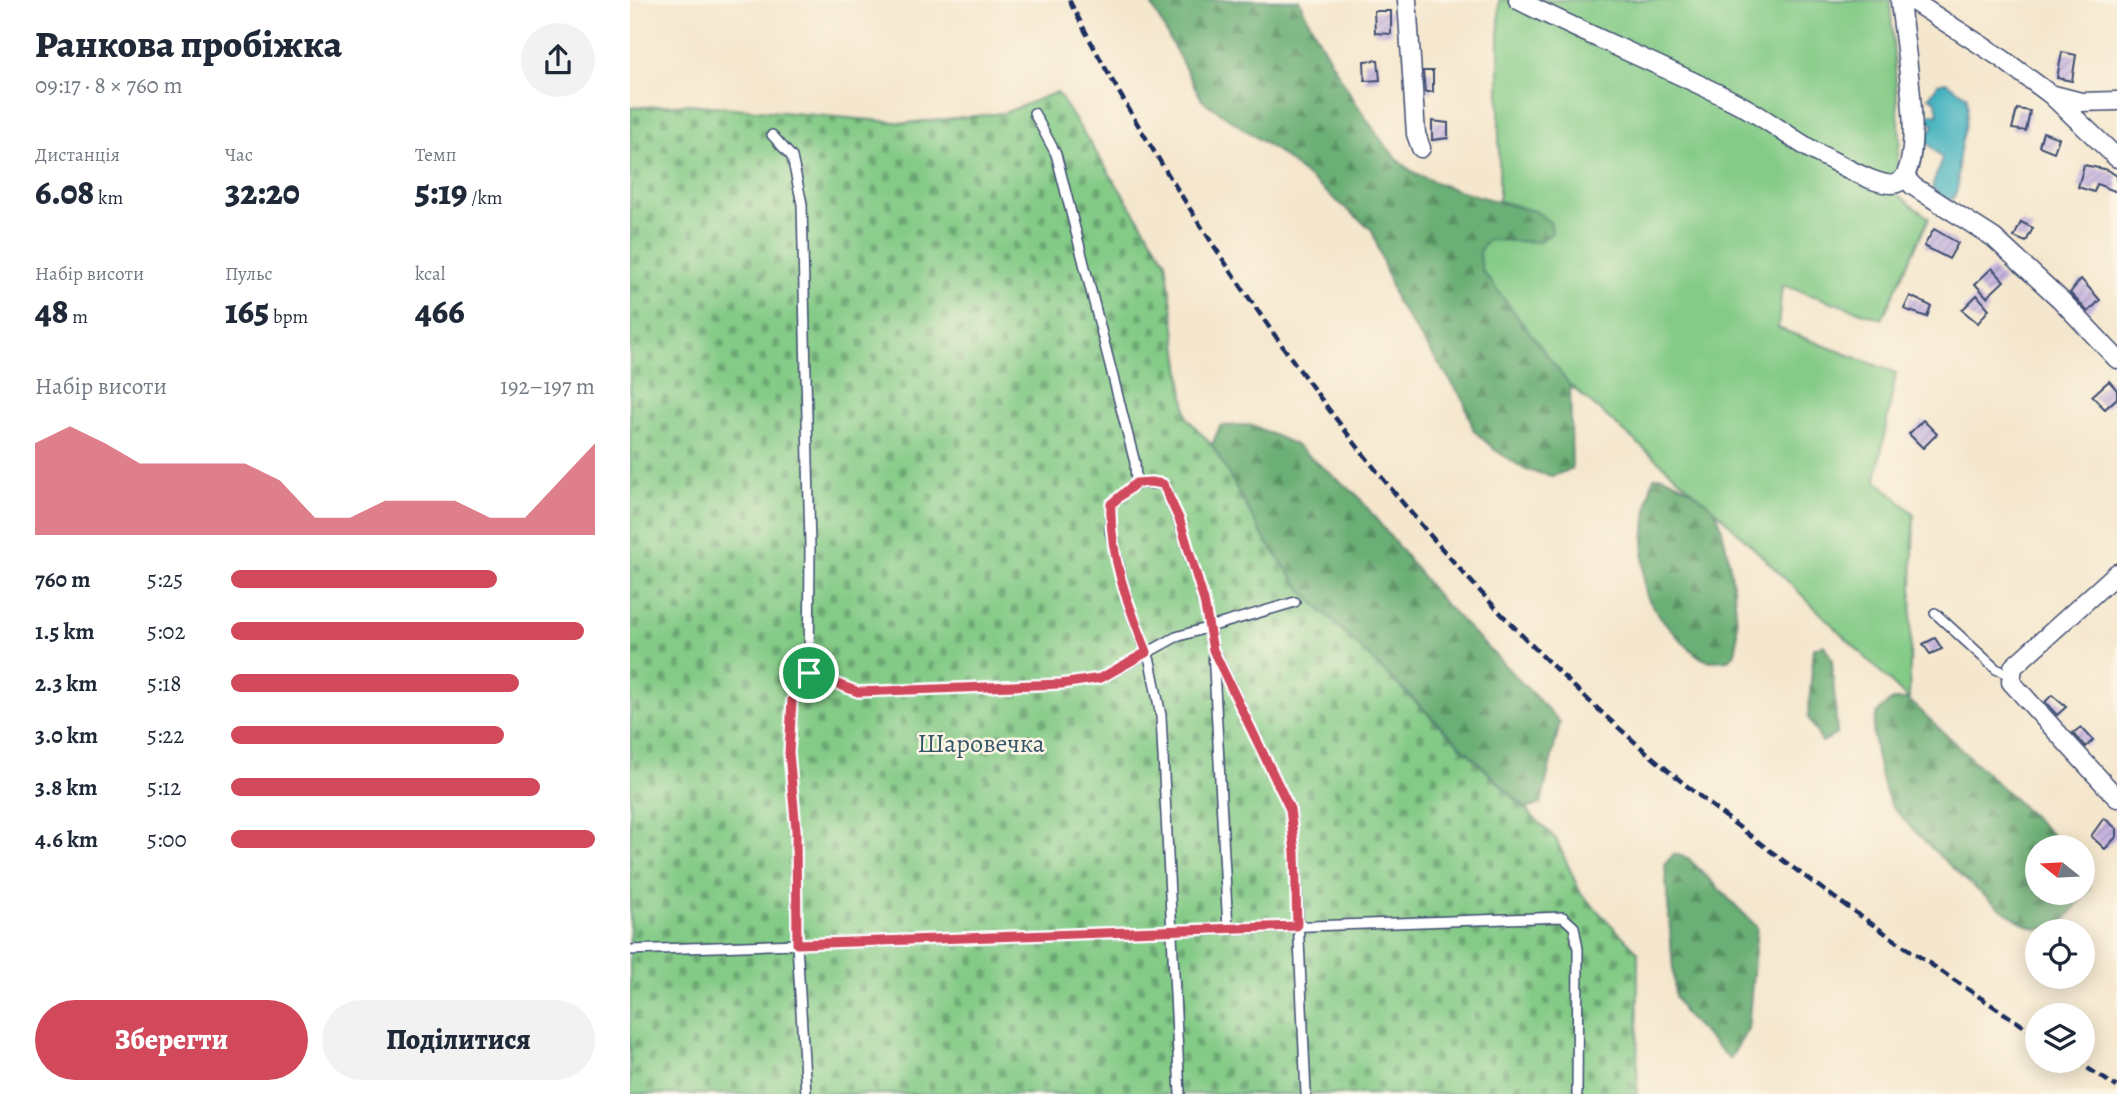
<!DOCTYPE html>
<html lang="uk">
<head>
<meta charset="utf-8">
<style>
  body { margin:0; font-family:Alegreya,serif; background:#f2f2f3; color:#1f2937; height:100vh; display:flex; flex-direction:column; font-size:26px; white-space:nowrap }
  * { box-sizing:border-box; margin:0 }
  p { font-size:23px; color:#747a83 }
  .icon { flex:none; width:38px; height:38px; fill:none; stroke:currentColor; stroke-width:2; stroke-linecap:round; stroke-linejoin:round }
  .map { position:relative; flex:1; overflow:hidden }
  .sheet { display:flex; flex-direction:column; background:#fff; width:630px }
  .sheet>* { flex:none }
  .needle { width:46px; rotate:288deg }
  .buttons { position:absolute; left:1395px; top:835px; display:grid; gap:14px }
  .buttons a { display:grid; place-items:center; width:70px; height:70px; border-radius:50%; background:#fff; box-shadow:0 4px 18px #0003; font-size:35px }
  .pin { position:absolute; display:grid; place-items:center; width:60px; height:60px; color:#fff; margin:-30px; border:4px solid #fff; border-radius:50%; box-shadow:0 2px 7px #0007 }
  .round { display:grid; place-items:center; flex:none; width:74px; height:74px; border-radius:37px; background:#f2f2f3 }
  .summary { display:flex; align-items:center; justify-content:space-between; height:119px; padding:0 35px }
  h1 { font-size:38px; font-weight:800; line-height:52px }
  .stats { display:grid; grid-template-columns:repeat(3,1fr); gap:10px; height:119px; padding:7px 35px }
  .stats div { display:grid; align-content:center }
  .stats b { font-size:35px; font-weight:800 }
  .stats small { font-size:19px; font-weight:400 }
  .stats p { font-size:19px }
  .chart { height:196px; padding:14px 35px }
  .chart p { display:flex; justify-content:space-between }
  .chart svg { width:100%; height:126px; margin-top:7px; fill:#d1495b; opacity:.7 }
  .primary-button { display:flex; gap:14px; margin-top:auto; padding:14px 35px }
  .primary-button a { flex:1; height:80px; border-radius:42px; background:#d1495b; color:#fff; font-size:28px; font-weight:800; line-height:80px; text-align:center }
  .primary-button a+a { background:#f2f2f3; color:#1f2937 }
  ul { padding:0 35px; list-style:none; font-size:23px }
  li { display:grid; grid-template-columns:112px 84px 1fr; align-items:center; height:52px }
  li i { height:18px; border-radius:9px; background:#d1495b }
  main { display:flex; flex:1; min-height:0 }
  .map>svg:first-child { display:block }
  .forest { fill:url(#forest-firs); stroke:#436f69; stroke-width:2 }
  .cemetery { fill:url(#cemetery-stones); stroke:#507d72; stroke-width:2 }
  .garden { fill:#84cb87; stroke:#507d72; stroke-width:2 }
  .water { fill:#43b2bf; stroke:#2f708e; stroke-width:2 }
  .building { fill:url(#building-hatch) }
  .lines { fill:none; stroke-linecap:round; stroke-linejoin:round }
  .service-casing { stroke:#3c4b6f; stroke-width:12 }
  .minor-casing { stroke:#3c4b6f; stroke-width:21 }
  .service { stroke:#fff; stroke-width:9 }
  .minor { stroke:#fff; stroke-width:18 }
  .rail { stroke:#1b2f5e; stroke-width:4.5; stroke-dasharray:10 5; stroke-linecap:butt }
  .route-casing { stroke:#fff; stroke-width:14 }
  .route { stroke:#d1495b; stroke-width:9 }
  .labels { text-anchor:middle; stroke-width:5; stroke-linejoin:round; paint-order:stroke }
  .park-label { font-size:26px; fill:#355668; stroke:#fcf5e5 }
</style>
</head>
<body>
<main>
<section class="sheet">
<div class="summary"><div><h1>Ранкова пробіжка</h1><p>09:17 · 8 × 760 m</p></div><a class="round"><svg class="icon" aria-label="share" viewBox="0 0 24 24"><path d="M12 15V3M7 8l5-5 5 5M5 13v7h14v-7"/></svg></a></div>
<div class="stats">
<div><p>Дистанція</p><b>6.08<small> km</small></b></div>
<div><p>Час</p><b>32:20</b></div>
<div><p>Темп</p><b>5:19<small> /km</small></b></div>
</div>
<div class="stats">
<div><p>Набір висоти</p><b>48<small> m</small></b></div>
<div><p>Пульс</p><b>165<small> bpm</small></b></div>
<div><p>kcal</p><b>466</b></div>
</div>
<div class="chart"><p><span>Набір висоти</span>192–197 m</p>
<svg viewBox="0 0 160 44" preserveAspectRatio="none"><path d="M0 44V12L10 6L20 12L30 19L40 19L50 19L60 19L70 25L80 38L90 38L100 32L110 32L120 32L130 38L140 38L150 25L160 12V44z"/></svg>
</div>
<ul>
<li><b>760 m</b>5:25<i style="width:73%"></i></li>
<li><b>1.5 km</b>5:02<i style="width:97%"></i></li>
<li><b>2.3 km</b>5:18<i style="width:79%"></i></li>
<li><b>3.0 km</b>5:22<i style="width:75%"></i></li>
<li><b>3.8 km</b>5:12<i style="width:85%"></i></li>
<li><b>4.6 km</b>5:00<i style="width:100%"></i></li>
</ul>
<div class="primary-button"><a>Зберегти</a><a>Поділитися</a></div>
</section>
<div class="map">
<svg width="1487" height="1094" viewBox="0 0 1487 1094">
  <defs>
    <pattern id="forest-firs" width="22" height="20" patternUnits="userSpaceOnUse" patternTransform="scale(1.75)"><rect width="22" height="20" fill="#6baf74"/><path d="M5 1l3.5 6h-7zM16 11l3.5 6h-7z" fill="#578f62"/></pattern>
    <pattern id="cemetery-stones" width="16" height="16" patternUnits="userSpaceOnUse" patternTransform="scale(1.75)"><rect width="16" height="16" fill="#84cb87"/><path d="M2 7V4a2 2 0 0 1 4 0v3zM10 15v-3a2 2 0 0 1 4 0v3z" fill="#6ba572"/></pattern>
    <pattern id="building-hatch" width="6" height="6" patternUnits="userSpaceOnUse" patternTransform="scale(1.75)"><rect width="6" height="6" fill="#c7b5e0"/><path d="M-1 1l2-2M0 6l6-6M5 7l2-2" fill="none" stroke="#a194b9"/></pattern>
  </defs>
  <rect width="100%" height="100%" fill="#fcf5e5"/>
  <filter id="ink" filterUnits="userSpaceOnUse"><feTurbulence type="fractalNoise" baseFrequency=".0143" numOctaves="2"/><feDisplacementMap in="SourceGraphic" scale="14" xChannelSelector="R" yChannelSelector="G"/><feConvolveMatrix kernelMatrix="1 2 1 2 8 2 1 2 1" color-interpolation-filters="sRGB"/></filter>
  <filter id="wash" filterUnits="userSpaceOnUse"><feTurbulence type="fractalNoise" baseFrequency=".00686" numOctaves="4" result="noise"/><feDisplacementMap in="SourceGraphic" scale="28" xChannelSelector="R" yChannelSelector="G"/><feGaussianBlur stdDeviation="1.57" result="paint"/><feColorMatrix in="noise" values="0 0 0 0 0 0 0 0 0 0 0 0 0 0 0 0 0 1.4 0 .05"/><feComposite in="paint" operator="in"/></filter>
  <g filter="url(#wash)">
    <rect width="100%" height="100%" fill="#f5e7cd"/>
    <path class="forest" d="M519 0H669C686 38 745 143 776 167 802 187 873 202 907 212L921 223 922 233 909 242 859 240 852 270 940 385 942 469 922 476 896 470 865 450 844 431 833 399 766 301 742 230 649 153 572 100Z
      M621 425 664 444 727 495 811 600 930 722 911 804 896 809 673 592 635 540 582 445 590 426Z
      M1032 476C1049 483 1070 494 1083 508 1096 522 1113 634 1105 652 1104 656 1100 658 1098 660 1092 660 1082 662 1076 660 1061 655 1023 611 1017 596 1009 577 1016 497 1024 477Z
      M1194 645 1202 660 1207 734 1192 742 1178 717 1184 648Z
      M1263 700H1279L1435 847H1407V892H1452L1453 863 1457 867 1459 889 1431 925C1425 926 1416 929 1410 929 1377 925 1285 835 1263 807 1253 795 1241 739 1244 724 1246 712 1253 706 1263 700Z
      M1044 854 1058 858 1127 927 1118 1029 1100 1059 1055 1015 1045 996 1035 864Z"/>
    <path class="cemetery" d="M427 92 536 261 557 418 582 445 635 540 673 592 926 839 951 894 1008 952 1007 1094H0V108L59 104 276 123 374 113Z"/>
    <path class="garden" d="M869 0H1260L1270 139 1264 192 1299 218 1252 319 1152 285 1148 328 1266 373 1246 480 1284 514 1279 700 1084 509 940 385 852 270 849 252 858 240 909 242 922 233 921 223 907 212 869 201Z"/>
    <path class="water" d="M1316 82 1337 96C1340 124 1329 141 1328 167 1327 181 1330 186 1323 199L1317 200 1302 188 1312 158 1295 140 1304 125 1297 120 1301 114H1308L1306 101 1299 97 1308 84Z"/>
    <g id="blocks">
      <path class="building" d="M744 11H761V34L745 33Z
        M1432 52 1446 55 1442 81 1427 78Z
        M748 60 750 80 735 81 734 61Z
        M793 71H803V92H795Z
        M1387 109 1400 111 1396 131 1382 129Z
        M802 121 818 123V138L802 140Z
        M1413 132 1429 138 1424 152 1409 146Z
        M1454 165 1478 170 1487 176V192L1467 184 1464 192 1448 187Z
        M1391 222 1403 228 1396 242 1384 237Z
        M1304 229 1328 243 1319 259 1294 246Z
        M1362 268 1374 281 1357 297 1345 284Z
        M1451 279 1470 300 1458 312 1440 293Z
        M1347 295 1359 309 1348 323 1332 310Z
        M1280 296 1301 306 1297 317 1274 309Z
        M1479 381 1487 390V398L1475 409 1462 396Z
        M1293 420 1307 434 1293 448 1279 434Z
        M1305 638 1312 649 1300 654 1293 644Z
        M1422 695 1436 707 1427 715 1415 702Z
        M1451 727 1463 740 1456 747 1443 733Z
        M1474 818 1487 829V836L1475 849 1461 836Z"/>
    </g>
  </g>
  <g filter="url(#ink)">
    <use href="#blocks" fill-opacity="0" stroke="#3c4b6f" stroke-width="2"/>
    <g class="lines">
      <defs>
        <path id="service" d="M404 113 426 154 505 463 506 483 481 504 480 531 498 604 520 661 531 716 550 1094
          M142 135 162 157 172 204 180 547 179 673 162 700 159 753 166 830 167 944 176 1094
          M506 483 533 484 549 521 574 601 583 650 598 929
          M1305 613 1366 669 1380 675
          M586 655 660 809 665 852 676 1094
          M179 673 228 692 431 684 471 678 546 637 665 602
          M0 950 933 917 944 927 948 949 947 1094"/>
        <path id="minor" d="M777 0 786 134 791 148
          M888 0C959 36 1034 66 1105 102 1135 117 1161 139 1191 155 1207 162 1254 192 1269 182 1298 164 1272 32 1270 0
          M1281 0 1371 58 1420 94 1487 158
          M1420 94 1451 102 1487 101
          M1275 177 1283 186 1364 238 1431 300 1487 359
          M1487 573 1383 667 1381 682 1487 798"/>
      </defs>
      <use href="#service" class="service-casing"/>
      <use href="#minor" class="minor-casing"/>
      <use href="#service" class="service"/>
      <use href="#minor" class="minor"/>
      <path class="rail" d="M439 0C487 94 543 185 602 273 723 453 855 614 1021 756 1142 859 1275 948 1407 1035
        M1445 1060 1487 1087"/>
    </g>
  </g>
  <g class="lines" filter="url(#ink)">
    <defs>
      <path id="route" d="M521 482 533 484 550 521 574 601 583 650 660 809 665 852 667 926 167 944 166 830 159 753 162 700 179 673 228 692 431 684 471 678 517 652C498 605 479 555 481 504L506 483Z"/>
    </defs>
    <use href="#route" class="route-casing"/>
    <use href="#route" class="route"/>
  </g>
  <g class="labels">
    <g class="park-label">
      <text x="351" y="752">Шаровечка</text>
    </g>
  </g>
</svg>
<div class="buttons">
<a><svg class="needle" viewBox="-14 -14 28 28"><path d="M0-13l5 13h-10z" fill="#e53935"/><path d="M0 13l5-13h-10z" fill="#747a83"/></svg></a>
<a><svg class="icon" aria-label="locate" viewBox="0 0 24 24"><circle cx="12" cy="12" r="6"/><path d="M12 2v4M12 18v4M2 12h4M18 12h4"/></svg></a>
<a><svg class="icon" aria-label="layers" viewBox="0 0 24 24"><path d="M12 4l9 5-9 5-9-5zM3 14l9 5 9-5"/></svg></a>
</div>
<div class="pin" style="left:179px;top:673px;background:#1e9e55"><svg class="icon" aria-label="arrive" viewBox="0 0 24 24"><path d="M6 21V4h12l-3 4 3 4H6"/></svg></div>
</div>
</main>
</body>
</html>
